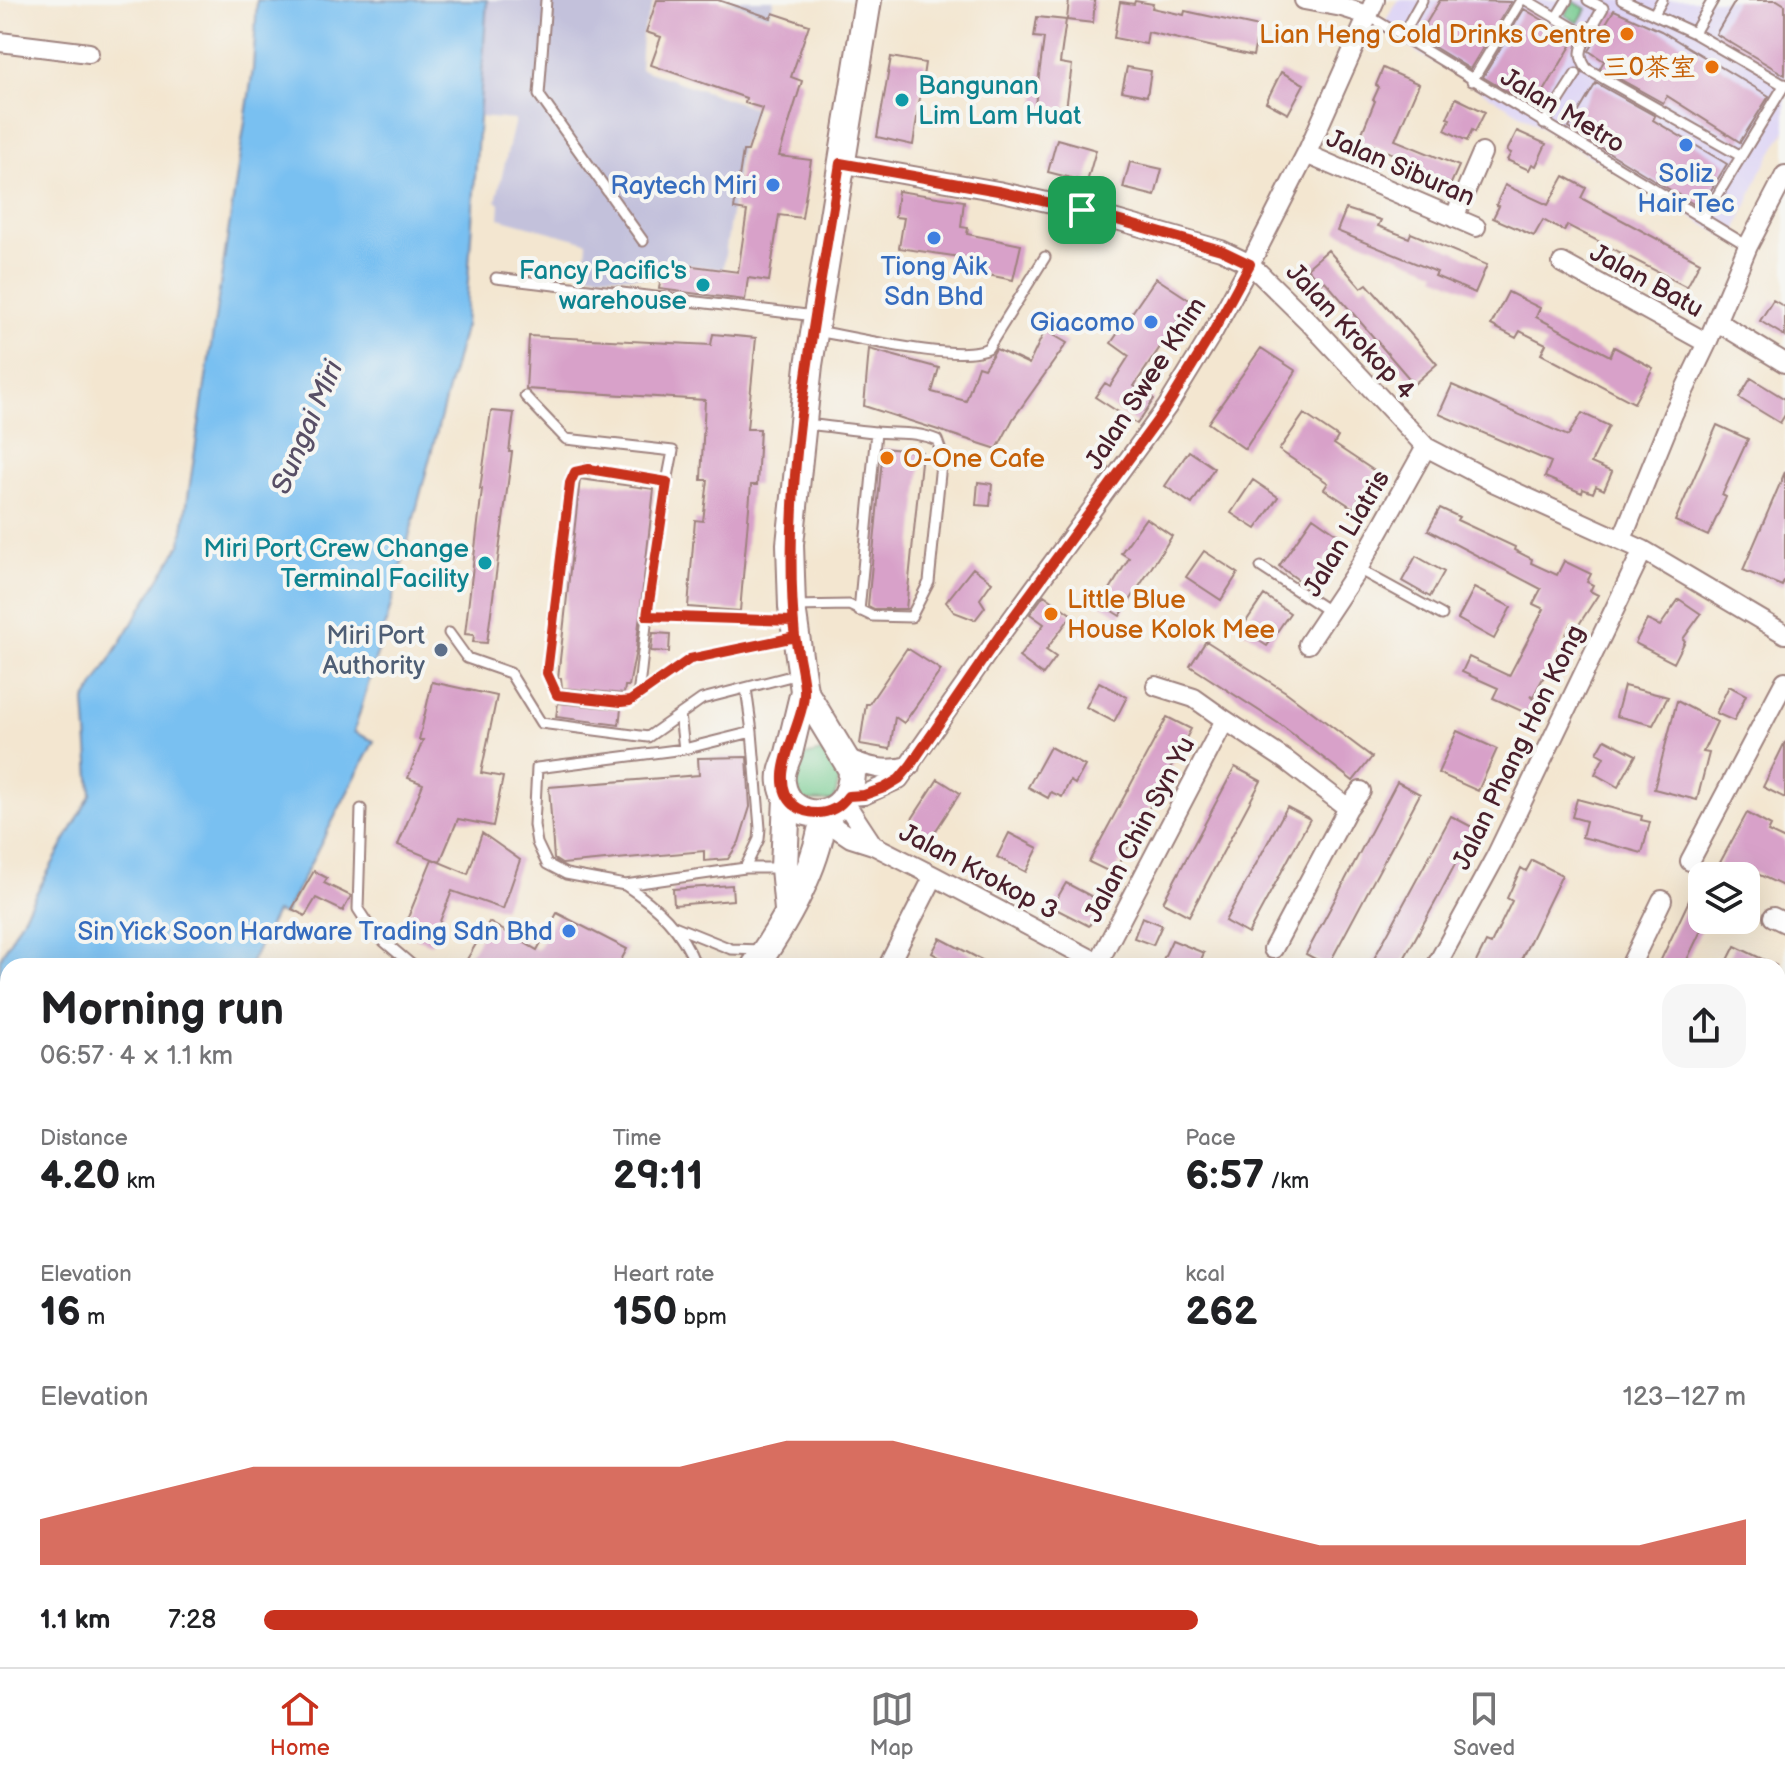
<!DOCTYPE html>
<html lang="en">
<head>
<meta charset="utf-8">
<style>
  body { margin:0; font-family:"Balsamiq Sans","LXGW WenKai TC",sans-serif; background:#f6f6f6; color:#202124; height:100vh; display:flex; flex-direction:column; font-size:30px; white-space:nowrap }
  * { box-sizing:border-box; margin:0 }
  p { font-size:26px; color:#757577 }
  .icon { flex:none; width:44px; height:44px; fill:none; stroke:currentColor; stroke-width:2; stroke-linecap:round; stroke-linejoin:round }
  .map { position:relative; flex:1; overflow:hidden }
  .drawer { position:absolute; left:0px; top:958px; width:1786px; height:710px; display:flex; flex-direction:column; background:#fff; border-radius:24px 24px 0 0; box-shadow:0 8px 32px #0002 }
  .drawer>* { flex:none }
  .buttons { position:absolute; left:1688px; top:862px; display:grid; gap:16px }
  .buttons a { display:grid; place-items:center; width:72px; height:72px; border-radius:16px; background:#fff; box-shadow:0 8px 32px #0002; font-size:40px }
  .pin { position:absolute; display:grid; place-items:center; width:68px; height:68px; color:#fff; margin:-34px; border-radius:16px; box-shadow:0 4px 12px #0006 }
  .round { display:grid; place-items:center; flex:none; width:84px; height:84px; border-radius:24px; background:#f6f6f6 }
  .head { display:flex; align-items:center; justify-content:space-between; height:136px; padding:0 40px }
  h1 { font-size:44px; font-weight:600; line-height:60px }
  .figures { display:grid; grid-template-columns:repeat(3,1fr); gap:12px; height:136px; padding:8px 40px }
  .figures div { display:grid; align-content:center }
  .figures b { font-size:40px; font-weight:600 }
  .figures small { font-size:22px; font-weight:400 }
  .figures p { font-size:22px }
  .chart { height:224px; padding:16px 40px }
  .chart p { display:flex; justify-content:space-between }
  .chart svg { width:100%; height:144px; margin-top:8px; fill:#c8321e; opacity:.7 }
  ul { padding:0 40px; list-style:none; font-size:26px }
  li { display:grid; grid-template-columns:128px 96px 1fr; align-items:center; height:60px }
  li i { height:20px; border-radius:10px; background:#c8321e }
  .tab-bar { display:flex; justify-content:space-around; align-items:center; height:112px; border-top:2px solid #e0e0e0; background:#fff; font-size:22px; color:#757577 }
  .tab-bar a { display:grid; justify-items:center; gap:4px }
  .tab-bar .current { color:#c8321e }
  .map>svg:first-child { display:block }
  .built { fill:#ded5f5 }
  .industrial { fill:#c3c1db }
  .green { fill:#74ca8f; stroke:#5f745d; stroke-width:2 }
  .water { fill:#79c0f1; stroke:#62708e; stroke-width:2 }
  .building { fill:#d8a1c9 }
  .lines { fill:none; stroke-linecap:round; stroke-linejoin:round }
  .lane-casing { stroke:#9e827e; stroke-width:13 }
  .street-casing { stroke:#9e827e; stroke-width:22 }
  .secondary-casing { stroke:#9e827e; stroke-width:30 }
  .lane { stroke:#fff; stroke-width:9 }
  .street { stroke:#fff; stroke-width:18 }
  .secondary { stroke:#fff; stroke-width:26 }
  .route-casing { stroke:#fff; stroke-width:16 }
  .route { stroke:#c8321e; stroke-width:10 }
  .food-dot { fill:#e8710a; stroke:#f6f6f2; stroke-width:3 }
  .culture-dot { fill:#0f9aa8; stroke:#f6f6f2; stroke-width:3 }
  .shop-dot { fill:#3f7fe0; stroke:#f6f6f2; stroke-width:3 }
  .service-dot { fill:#5c6f8a; stroke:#f6f6f2; stroke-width:3 }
  .labels { text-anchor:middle; stroke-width:8; stroke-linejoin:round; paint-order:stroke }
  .food-label { font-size:26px; fill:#c56008; stroke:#f6f6f2; text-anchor:end }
  .culture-label { font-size:26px; fill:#0d838f; stroke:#f6f6f2; text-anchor:end }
  .street-label { font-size:26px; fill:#4a1f2b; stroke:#f6f6f2 }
  .shop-label { font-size:26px; fill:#366cbe; stroke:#f6f6f2; text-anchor:end }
  .service-label { font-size:26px; fill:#4e5e75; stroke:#f6f6f2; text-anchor:end }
  .water-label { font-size:28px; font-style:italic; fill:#584f66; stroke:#f6f6f2 }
</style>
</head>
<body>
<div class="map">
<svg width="1785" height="1667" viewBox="0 0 1785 1667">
  <rect width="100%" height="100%" fill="#f6f6f2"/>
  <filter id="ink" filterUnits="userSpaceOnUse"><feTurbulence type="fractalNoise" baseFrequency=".0125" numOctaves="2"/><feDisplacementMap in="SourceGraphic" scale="16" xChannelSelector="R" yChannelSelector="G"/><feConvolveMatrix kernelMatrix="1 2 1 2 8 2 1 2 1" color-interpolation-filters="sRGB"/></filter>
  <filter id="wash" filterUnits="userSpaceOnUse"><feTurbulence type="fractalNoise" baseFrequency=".006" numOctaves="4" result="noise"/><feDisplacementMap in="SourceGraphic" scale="32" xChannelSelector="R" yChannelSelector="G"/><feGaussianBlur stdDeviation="1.8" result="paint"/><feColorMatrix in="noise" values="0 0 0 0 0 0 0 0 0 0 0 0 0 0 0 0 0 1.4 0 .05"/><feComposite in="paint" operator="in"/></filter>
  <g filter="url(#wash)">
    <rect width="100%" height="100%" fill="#f3e6d0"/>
    <path class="built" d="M1398 0H1785V131L1760 173 1732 241 1380 30Z"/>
    <path class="industrial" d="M487 0H654L642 35 640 69 755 108 740 151 723 269 661 261 658 278 585 274 587 242 499 218 500 204 496 201 515 120 479 117Z
      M725 0H774L769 16Z"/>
    <path class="green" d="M1573 1 1586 9 1578 23 1565 15Z
      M820 752 829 755 842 768 834 801H802L791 771 802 757Z"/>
    <path class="water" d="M257 0H487L465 325 387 620 354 732 374 741 284 915 276 912 249 966H8V1635L4 1645 8 1650V1660H30L45 1667H0V959L91 794 85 701 181 543 253 69Z"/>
    <g id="blocks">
      <path class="building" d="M657 0H718L771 18 773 13 809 25 791 77 802 81 779 156 811 160 802 218 779 215 769 281 748 278 745 300 659 289 663 262 738 272 747 211 734 209 743 151H748L762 108 745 103 746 98 651 65 661 37 646 32Z
        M1069 0H1095L1093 23 1067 20Z
        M1440 0 1511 2 1470 69 1418 37Z
        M1736 0H1777L1785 5V75L1716 34Z
        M1135 1 1153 4 1152 8 1184 15 1185 11 1259 27 1253 56 1148 32 1146 44 1114 38 1120 2 1134 4Z
        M1524 9 1575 39 1534 108 1483 77Z
        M1614 10 1661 31 1769 96 1740 142 1667 96 1663 103 1600 68 1604 61 1589 51Z
        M1037 17 1066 20 1060 63 1072 65 1066 109 1035 105 1044 38 1034 37Z
        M891 57 925 63 913 145 877 137Z
        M1127 67 1151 71 1147 96 1122 91Z
        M1383 68 1419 84 1395 140 1459 166 1449 188 1402 169 1406 159 1359 140 1375 101 1373 100 1379 87 1376 85Z
        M1281 72 1304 84 1288 114 1266 102Z
        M1596 83 1655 116 1653 120 1727 164 1700 208 1569 128Z
        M1456 98 1485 112 1475 132 1472 130 1467 141 1445 130 1450 119 1447 118Z
        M1517 131 1546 144 1536 166 1532 164 1529 170 1507 160 1511 153 1507 151Z
        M1057 139 1096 150 1087 182 1048 172Z
        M1130 162 1162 169 1155 196 1123 188Z
        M1564 176 1586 188 1581 198 1700 262 1687 287 1567 225 1564 231 1543 220 1534 236 1493 218 1499 206 1496 205 1505 185 1548 205Z
        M898 191 964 201 961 227 968 228 967 234 1021 245 1013 280 978 273 981 260 899 248 904 218 895 217Z
        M1346 209 1381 220 1378 226 1409 238 1411 233 1487 265 1475 293 1435 276 1437 272 1337 231Z
        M1328 250 1361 288 1367 284 1437 364 1414 384 1325 281 1321 284 1307 268Z
        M1156 278 1191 301 1134 386 1154 399 1137 424 1095 397 1105 383 1110 386 1129 356 1111 343Z
        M1508 292 1540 308 1536 317 1610 356 1614 347 1653 368 1634 403 1541 354 1546 344 1520 331 1516 338 1491 325Z
        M1773 300 1785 307V336L1760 321Z
        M1045 330 1067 343 1013 419 997 449 864 406 869 349 939 368 932 392 966 401 978 366 984 368 996 349 1029 364Z
        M713 334 756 338 747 429H760L757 485H751L740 611 688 607 695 520 703 521 708 480H701L705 400 526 389 529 336 711 345Z
        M1261 348 1296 371 1245 449 1208 423Z
        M1751 378 1785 399V415L1780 423 1739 398Z
        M1452 385 1568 436 1582 413 1609 426 1591 463 1612 472 1604 490 1596 486 1593 493 1583 489 1582 493 1545 477 1551 462 1439 414Z
        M491 411 514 413 509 452H512L487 643 473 642 474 635 465 634 482 489H480Z
        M1304 414 1338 437 1334 444 1376 472 1353 508 1324 489 1328 483 1279 450Z
        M1717 425 1748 439 1722 495 1726 497 1708 536 1675 521Z
        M883 448 922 452 906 609H874L868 606Z
        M1189 451 1214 468 1192 504 1165 486Z
        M1785 472V579L1782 586 1743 570Z
        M580 479 654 489 636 650 629 686H625L624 694 562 688 561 678H558Z
        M1253 480 1278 497 1256 529 1231 513Z
        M978 482 992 484 990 506 976 505Z
        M1440 508 1459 517 1457 520 1515 547 1514 550 1532 559 1531 563 1557 575 1564 561 1591 574 1587 582 1593 585 1590 591 1598 595 1578 626 1572 623 1533 697 1530 696 1534 700 1528 714 1493 698 1498 688 1462 672 1469 657 1509 676 1544 609 1533 604 1541 589 1428 530Z
        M1313 517 1350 543 1336 563 1327 557 1307 586 1279 566Z
        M1146 518 1172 536 1120 616 1101 604 1129 558 1121 553Z
        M1204 551 1238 573 1221 600 1186 577Z
        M1416 556 1444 572 1430 597 1402 581Z
        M973 568 992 582 980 599 985 607 975 620 954 612 946 602Z
        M1474 588 1511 607 1494 639 1458 619Z
        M1044 595 1072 615 1046 650 1056 657 1043 675 1019 657 1044 624 1030 614Z
        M1264 595 1290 613 1267 646 1241 629Z
        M1679 599 1701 614 1683 639 1685 641 1674 663 1635 643 1647 620 1660 626Z
        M653 633 670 634 669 652 651 651Z
        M1206 641 1286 692 1372 757 1353 781 1281 725 1190 666Z
        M907 648 941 670 904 723 895 717 890 749 860 744 866 704H869Z
        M432 682 497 696 481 773 503 777 493 826 458 819 440 862 398 845 423 784 408 778 423 740H419Z
        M1099 682 1127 697 1114 722 1086 707Z
        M1624 686 1668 697 1653 725 1616 716Z
        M1729 686 1746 695 1734 721 1716 713Z
        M1677 701 1717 722 1703 752 1709 753 1697 800 1654 789Z
        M558 703 621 709 619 725 556 717Z
        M1167 717 1191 729 1114 874 1089 862Z
        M1457 731 1497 749 1478 791 1438 773Z
        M1605 739 1636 755 1618 787 1595 774 1604 757 1597 753Z
        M1785 742V798L1763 787Z
        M1050 747 1085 766 1075 784 1070 781 1062 797 1051 792 1048 798 1028 787Z
        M747 757 750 807 739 842 728 859 704 861V851L562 864 554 859 549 787 699 775 698 758Z
        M1235 767 1261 781 1189 916 1163 902Z
        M938 779 960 793 931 838 918 829 921 824 912 819Z
        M1397 782 1420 794 1328 966 1306 954Z
        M1577 799 1642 816 1641 820 1650 822 1642 853 1582 837 1586 821 1572 817Z
        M1287 807 1310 819 1248 934 1225 921Z
        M1747 813 1771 826 1768 832 1785 840V887L1747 869 1743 876H1725L1716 870Z
        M1451 816 1474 828 1437 899 1400 966H1370Z
        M482 833 520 860 503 909 452 891 431 944 402 932 432 859 468 874Z
        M1009 833 1038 848 1026 872 997 857Z
        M1532 860 1562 875 1518 966H1474L1486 942 1491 944 1512 901 1507 898 1521 868 1526 871Z
        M314 871 327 878 324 883 351 896 343 911 316 898 305 916 292 909Z
        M1702 873V920H1706L1684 966H1658Z
        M1066 883 1102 902 1089 926 1052 907Z
        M732 885 733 900 674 905 673 889Z
        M557 913 627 949 618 966H463L489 922 537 950Z
        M1142 917 1162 925 1153 945 1134 938Z
        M940 938 993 966H955L932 953Z
        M1172 940 1204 953 1198 966H1160Z
        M1735 946 1777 966H1725Z"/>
    </g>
  </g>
  <g filter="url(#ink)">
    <use href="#blocks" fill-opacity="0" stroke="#9e827e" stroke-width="2"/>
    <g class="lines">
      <defs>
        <path id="lane" d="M546 0 539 95 643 241
          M1526 0 1587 36C1580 50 1578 56 1587 69L1741 156
          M1622 0 1694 33 1713 0
          M1654 14 1662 0
          M1367 15 1748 246
          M1556 18 1567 0
          M1694 33 1784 85
          M1402 36 1422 0
          M1587 36 1603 8 1588 0
          M1472 81 1521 0
          M1544 124 1576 74
          M1703 219 1785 84
          M496 278 815 316
          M817 331C852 337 962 363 988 348L1045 257
          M525 396 566 439 673 451 667 482
          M1261 567 1330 612
          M1358 569 1442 615
          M794 606 849 605 872 616 911 617 929 582 942 454 937 440C916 431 897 434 875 432 852 430 828 426 805 424
          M859 611 876 432
          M647 616 667 482 589 469 575 472 570 483 547 673 557 695 621 702 630 701 690 659 795 637
          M449 633 467 658 510 673 541 723 648 737 702 699 799 674
          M638 697 647 616 791 621
          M680 715 684 749
          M752 732 684 749 537 768 534 825 537 843 547 864 566 874 625 885 745 868H783
          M361 809 358 909 373 932 413 966
          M745 868 759 839 760 828 752 732 746 688
          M625 885C657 906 682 929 696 966
          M674 926 731 949 761 950
          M53 1660 67 1667
          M232 1667 234 1660"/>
        <path id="street" d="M1304 0 1342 7 1367 15
          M0 42 89 53
          M1306 154 1476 227
          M840 163 998 191 1082 210 1221 250 1250 264 1308 321 1426 447 1495 483 1643 550 1785 634
          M1454 218 1482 153
          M1562 263 1707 343
          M1716 321 1785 363
          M1622 539 1673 414 1707 343 1748 246 1785 175
          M1308 644 1358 569 1426 447
          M1156 686 1194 698 1225 720
          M846 758C870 768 885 772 910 766
          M848 796 864 795 899 779 1000 635 1167 407 1213 332 1250 264 1309 148 1375 0
          M844 801 873 845
          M1348 808 1361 791
          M824 813 836 828 851 838 873 845 934 876 1104 966
          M1690 861 1785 681
          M1773 917 1785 923
          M1098 963 1225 720 1287 761 1348 808 1273 949
          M888 966 934 876
          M1436 966 1496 856 1643 550
          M1630 966 1662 900
          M1778 1433 1785 1437
          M1778 1656 1785 1658
          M731 1660 742 1667
          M1510 1660 1516 1667
          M1636 1660 1645 1667
          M640 1667 646 1660
          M1251 1667 1254 1660
          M1536 1667 1542 1660
          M1723 1667 1728 1660"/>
        <path id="secondary" d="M804 691C799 712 794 732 789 753 786 763 780 771 782 783 788 826 853 825 852 770L804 691 792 607 790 544 809 365 868 0
          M787 797 784 868 788 910
          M755 966C786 922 818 867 824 813
          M1778 1243 1785 1229
          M374 1667 378 1660
          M1481 1667 1486 1660"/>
      </defs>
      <use href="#lane" class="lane-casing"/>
      <use href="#street" class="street-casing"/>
      <use href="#secondary" class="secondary-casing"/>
      <use href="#lane" class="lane"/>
      <use href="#street" class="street"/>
      <use href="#secondary" class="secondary"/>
    </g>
  </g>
  <g class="lines" filter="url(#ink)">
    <defs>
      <path id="route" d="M1082 210 998 191 840 163C816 319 780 479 795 637L690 659 630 701 621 702 557 695 547 673 570 483 575 472 589 469 667 482 647 616 793 621C795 644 802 666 804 688 807 723 763 777 794 805 800 810 808 813 817 813 830 813 840 807 848 796L864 795 884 788 899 779 910 766 1000 635 1167 407 1213 332 1250 264 1221 250 1082 210"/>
    </defs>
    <use href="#route" class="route-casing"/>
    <use href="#route" class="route"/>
  </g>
  <g class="food-dot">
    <circle cx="1627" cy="34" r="8"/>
    <circle cx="1712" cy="67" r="8"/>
    <circle cx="887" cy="458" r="8"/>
    <circle cx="1051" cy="614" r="8"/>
  </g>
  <g class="culture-dot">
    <circle cx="902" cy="100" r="8"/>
    <circle cx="703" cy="285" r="8"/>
    <circle cx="485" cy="563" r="8"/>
  </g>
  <g class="shop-dot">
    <circle cx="1686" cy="145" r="8"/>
    <circle cx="773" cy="185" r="8"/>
    <circle cx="934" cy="238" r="8"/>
    <circle cx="1151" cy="322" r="8"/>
    <circle cx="569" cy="931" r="8"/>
  </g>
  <circle class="service-dot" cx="441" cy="650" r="8"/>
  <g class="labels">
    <g class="food-label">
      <text x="1611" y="43">Lian Heng Cold Drinks Centre</text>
      <text x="1696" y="76">三0茶室</text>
      <text x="903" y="467" text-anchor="start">O-One Cafe</text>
      <text x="1067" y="608" text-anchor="start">Little Blue<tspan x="1067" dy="30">House Kolok Mee</tspan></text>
    </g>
    <g class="culture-label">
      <text x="918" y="94" text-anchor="start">Bangunan<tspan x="918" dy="30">Lim Lam Huat</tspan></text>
      <text x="687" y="279">Fancy Pacific's<tspan x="687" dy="30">warehouse</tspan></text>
      <text x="469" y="557">Miri Port Crew Change<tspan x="469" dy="30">Terminal Facility</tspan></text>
    </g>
    <g class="street-label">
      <text transform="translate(1563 110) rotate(31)" y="9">Jalan Metro</text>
      <text transform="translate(1401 167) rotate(23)" y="9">Jalan Siburan</text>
      <text transform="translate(1647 280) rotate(29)" y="9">Jalan Batu</text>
      <text transform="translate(1351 331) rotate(47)" y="9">Jalan Krokop 4</text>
      <text transform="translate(1145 383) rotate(-57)" y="9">Jalan Swee Khim</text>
      <text transform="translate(1346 533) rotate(-59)" y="9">Jalan Liatris</text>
      <text transform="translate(1518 747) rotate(-64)" y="9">Jalan Phang Hon Kong</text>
      <text transform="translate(1139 829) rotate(-62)" y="9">Jalan Chin Syn Yu</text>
      <text transform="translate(979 871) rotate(28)" y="9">Jalan Krokop 3</text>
    </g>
    <g class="shop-label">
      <text x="1686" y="182" text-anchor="middle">Soliz<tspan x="1686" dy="30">Hair Tec</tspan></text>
      <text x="757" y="194">Raytech Miri</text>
      <text x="934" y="275" text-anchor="middle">Tiong Aik<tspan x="934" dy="30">Sdn Bhd</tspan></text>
      <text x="1135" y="331">Giacomo</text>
      <text x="553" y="940">Sin Yick Soon Hardware Trading Sdn Bhd</text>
    </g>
    <g class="service-label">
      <text x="425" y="644">Miri Port<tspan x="425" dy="30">Authority</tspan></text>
    </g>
    <g class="water-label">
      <text transform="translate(306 427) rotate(-67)" y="10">Sungai Miri</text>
    </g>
  </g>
</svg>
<div class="buttons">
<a><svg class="icon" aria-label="layers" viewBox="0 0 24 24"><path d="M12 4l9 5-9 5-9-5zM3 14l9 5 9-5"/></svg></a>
</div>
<div class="pin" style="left:1082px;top:210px;background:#1e9e55"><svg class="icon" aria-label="arrive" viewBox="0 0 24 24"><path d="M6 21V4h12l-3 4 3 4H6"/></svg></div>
<section class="drawer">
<div class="head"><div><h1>Morning run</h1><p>06:57 · 4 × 1.1 km</p></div><a class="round"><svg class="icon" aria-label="share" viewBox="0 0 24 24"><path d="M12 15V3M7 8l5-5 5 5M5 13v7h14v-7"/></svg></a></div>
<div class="figures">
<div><p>Distance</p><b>4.20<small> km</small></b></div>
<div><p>Time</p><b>29:11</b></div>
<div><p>Pace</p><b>6:57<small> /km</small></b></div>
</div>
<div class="figures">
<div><p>Elevation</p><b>16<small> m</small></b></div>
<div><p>Heart rate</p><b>150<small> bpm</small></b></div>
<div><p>kcal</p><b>262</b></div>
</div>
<div class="chart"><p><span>Elevation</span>123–127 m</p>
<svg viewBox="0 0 160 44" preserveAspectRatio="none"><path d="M0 44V30L10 22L20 14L30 14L40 14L50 14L60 14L70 6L80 6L90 14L100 22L110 30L120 38L130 38L140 38L150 38L160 30V44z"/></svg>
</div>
<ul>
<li><b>1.1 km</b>7:28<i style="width:63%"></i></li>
</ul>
</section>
</div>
<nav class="tab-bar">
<a class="current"><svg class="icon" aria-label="home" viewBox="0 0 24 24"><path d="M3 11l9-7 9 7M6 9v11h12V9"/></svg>Home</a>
<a><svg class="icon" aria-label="map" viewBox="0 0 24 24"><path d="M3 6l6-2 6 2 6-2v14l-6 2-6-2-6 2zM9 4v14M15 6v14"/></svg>Map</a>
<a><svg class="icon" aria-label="saved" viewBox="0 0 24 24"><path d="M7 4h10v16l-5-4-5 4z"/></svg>Saved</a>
</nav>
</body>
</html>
